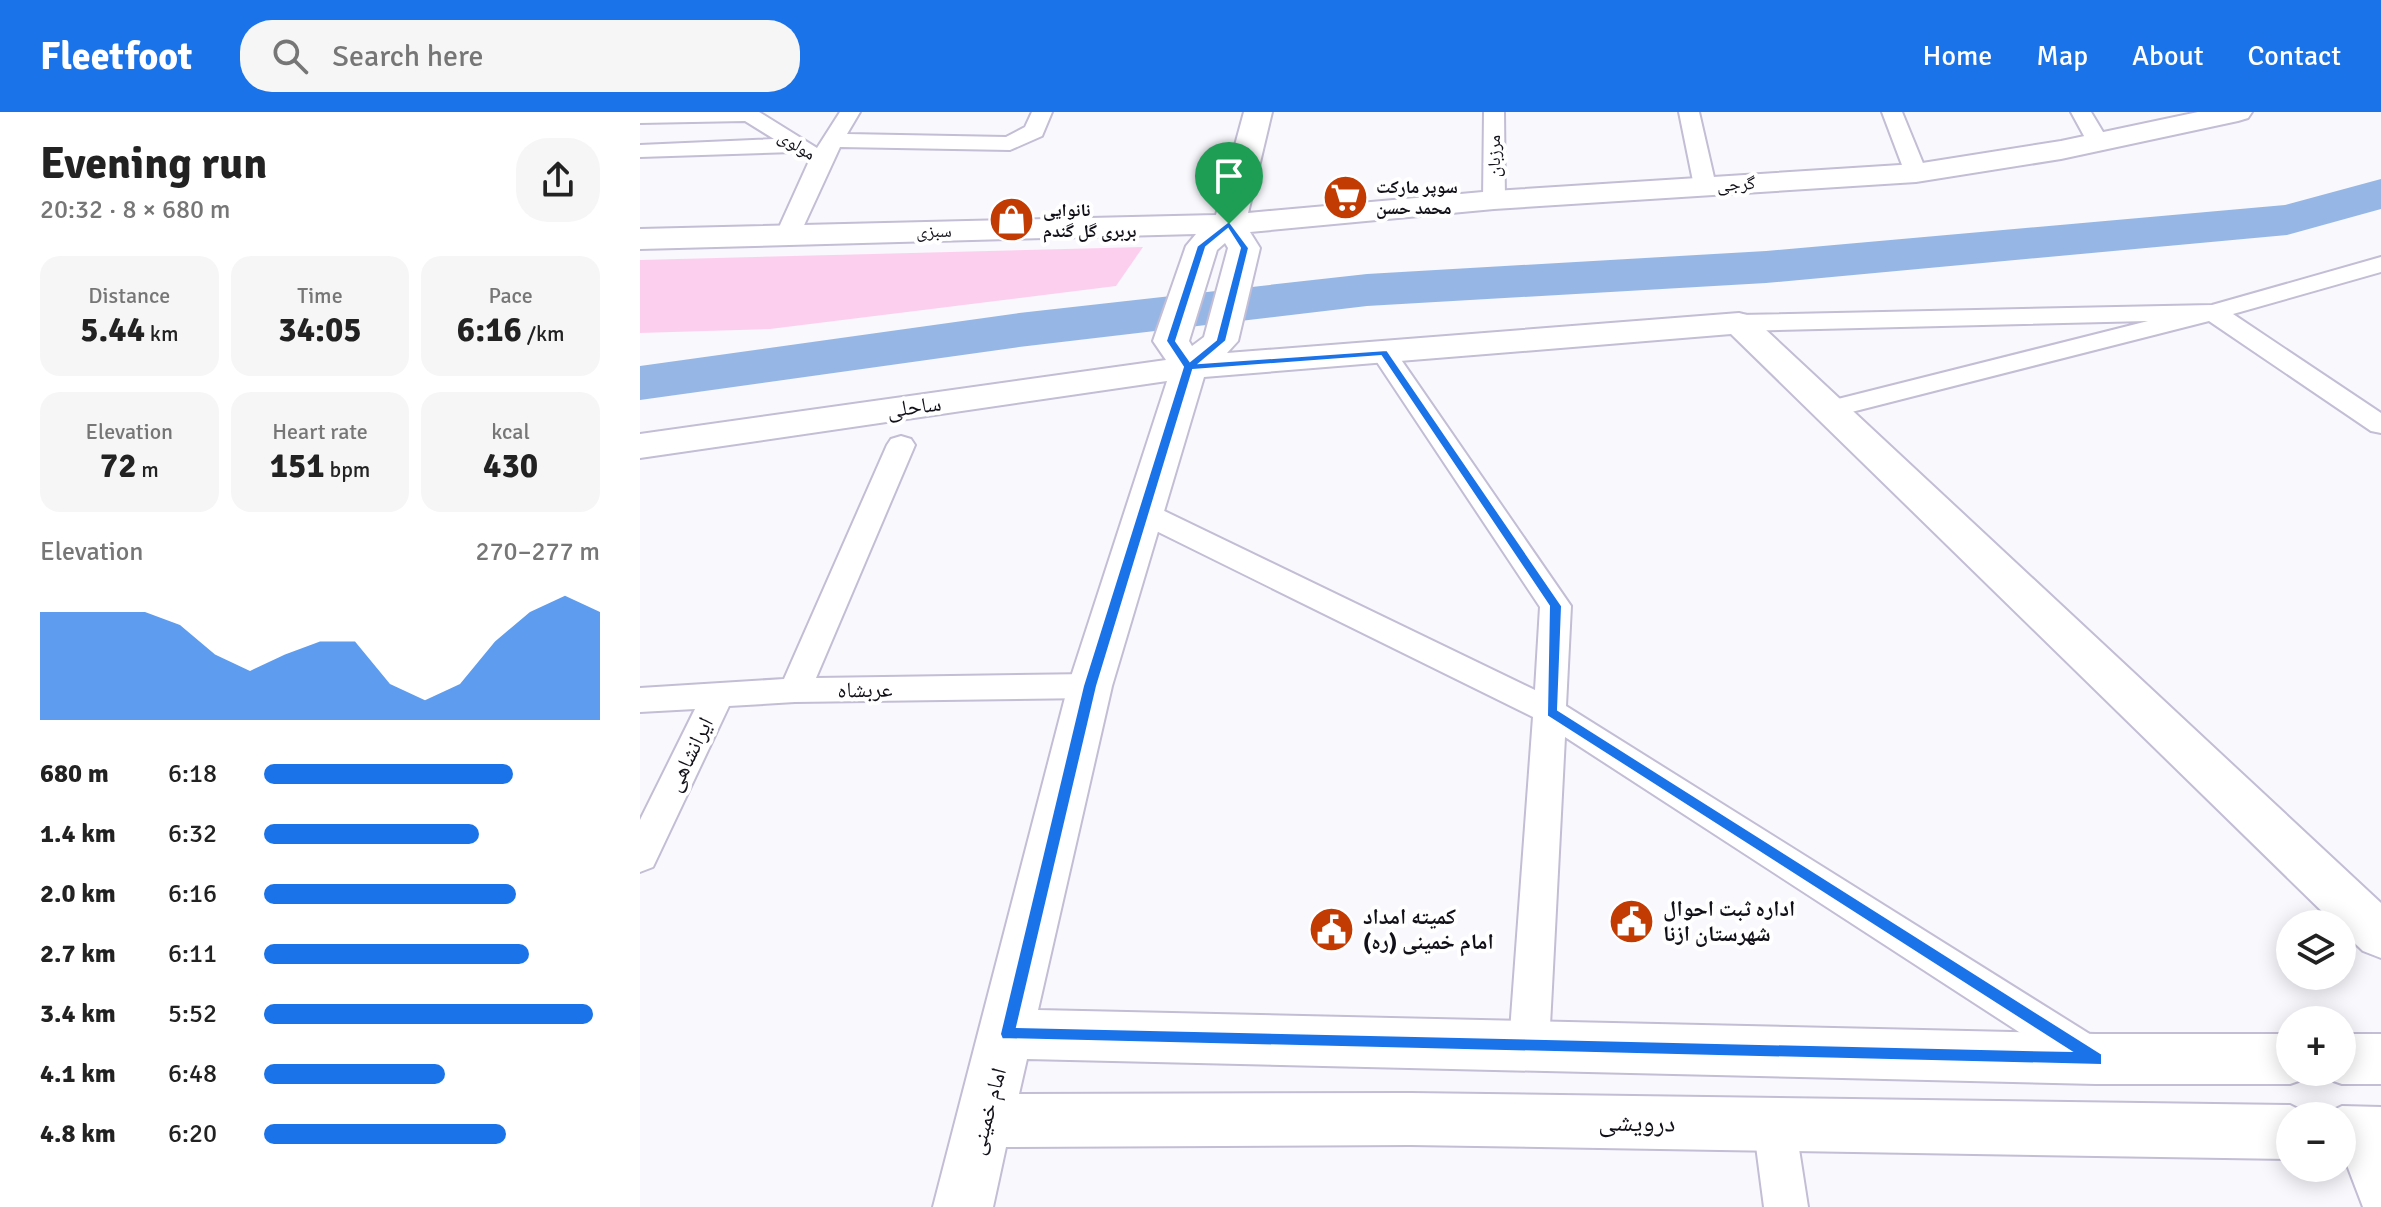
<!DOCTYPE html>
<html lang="en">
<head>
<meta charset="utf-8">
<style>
  body { margin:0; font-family:Signika,"Noto Naskh Arabic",sans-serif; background:#f6f6f6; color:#222; height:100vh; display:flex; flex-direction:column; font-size:30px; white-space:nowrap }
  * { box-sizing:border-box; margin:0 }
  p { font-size:26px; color:#767676 }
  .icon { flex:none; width:44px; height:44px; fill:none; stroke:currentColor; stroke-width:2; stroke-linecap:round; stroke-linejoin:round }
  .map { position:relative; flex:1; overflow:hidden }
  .details { display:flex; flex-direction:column; background:#fff; width:640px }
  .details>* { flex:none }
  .tools { position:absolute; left:1636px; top:798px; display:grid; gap:16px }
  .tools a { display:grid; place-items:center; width:80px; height:80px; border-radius:50%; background:#fff; box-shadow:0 4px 20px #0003; font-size:40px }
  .pin { position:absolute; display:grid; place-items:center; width:68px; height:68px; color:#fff; margin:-82px -34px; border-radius:50% 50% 50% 0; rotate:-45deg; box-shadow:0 0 8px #0007 }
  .pin .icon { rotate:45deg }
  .round { display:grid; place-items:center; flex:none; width:84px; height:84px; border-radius:32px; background:#f6f6f6 }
  .overview { display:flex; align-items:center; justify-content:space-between; height:136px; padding:0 40px }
  h1 { font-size:44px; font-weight:700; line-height:60px }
  .figures { display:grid; grid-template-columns:repeat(3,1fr); gap:12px; height:136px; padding:8px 40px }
  .figures div { display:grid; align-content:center; border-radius:20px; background:#f6f6f6; text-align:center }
  .figures b { font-size:34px; font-weight:700 }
  .figures small { font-size:22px; font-weight:400 }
  .figures p { font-size:22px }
  .chart { height:224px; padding:16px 40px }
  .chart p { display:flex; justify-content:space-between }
  .chart svg { width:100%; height:144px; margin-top:8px; fill:#1a73e8; opacity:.7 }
  ul { padding:0 40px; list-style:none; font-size:26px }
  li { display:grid; grid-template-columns:128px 96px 1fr; align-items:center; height:60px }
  li i { height:20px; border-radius:10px; background:#1a73e8 }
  header { display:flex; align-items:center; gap:48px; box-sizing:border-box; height:112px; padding:0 40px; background:#1a73e8; color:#fff }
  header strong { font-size:38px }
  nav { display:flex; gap:44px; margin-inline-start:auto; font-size:28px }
  .search { width:560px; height:72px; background:#f6f6f6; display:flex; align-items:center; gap:20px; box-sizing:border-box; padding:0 28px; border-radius:32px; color:#767676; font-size:30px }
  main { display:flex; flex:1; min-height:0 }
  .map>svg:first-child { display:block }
  .green { fill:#fdcfef }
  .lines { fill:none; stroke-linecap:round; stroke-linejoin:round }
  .river { fill:#96b7e5; fill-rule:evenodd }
  .street-casing { stroke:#c3bdd5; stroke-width:4 }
  .secondary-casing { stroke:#c3bdd5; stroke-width:4 }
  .street { fill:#fff; fill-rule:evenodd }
  .secondary { fill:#fff; fill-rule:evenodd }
  .route { fill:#1a73e8; stroke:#fff; stroke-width:2; fill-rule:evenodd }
  .labels { text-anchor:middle; stroke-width:8; stroke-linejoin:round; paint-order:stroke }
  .far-street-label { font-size:18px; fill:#121018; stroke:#fff }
  .far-poi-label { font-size:18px; font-weight:bold; fill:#121018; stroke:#fff; text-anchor:start }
  .street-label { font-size:22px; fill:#121018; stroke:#fff }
  .poi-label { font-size:22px; font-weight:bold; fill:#121018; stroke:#fff; text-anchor:start }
  .near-street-label { font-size:26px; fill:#121018; stroke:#fff }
</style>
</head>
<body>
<header>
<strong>Fleetfoot</strong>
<div class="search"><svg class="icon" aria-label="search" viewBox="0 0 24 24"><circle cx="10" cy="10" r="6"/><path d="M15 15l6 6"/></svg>Search here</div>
<nav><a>Home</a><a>Map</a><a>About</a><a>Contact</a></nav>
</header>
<main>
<section class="details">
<div class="overview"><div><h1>Evening run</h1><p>20:32 · 8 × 680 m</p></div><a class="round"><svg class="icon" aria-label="share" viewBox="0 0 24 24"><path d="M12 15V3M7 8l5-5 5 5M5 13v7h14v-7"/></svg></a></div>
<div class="figures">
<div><p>Distance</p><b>5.44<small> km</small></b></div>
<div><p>Time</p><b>34:05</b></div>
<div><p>Pace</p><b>6:16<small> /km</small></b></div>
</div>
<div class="figures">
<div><p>Elevation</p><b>72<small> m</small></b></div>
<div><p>Heart rate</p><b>151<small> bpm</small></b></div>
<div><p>kcal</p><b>430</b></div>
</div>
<div class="chart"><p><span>Elevation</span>270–277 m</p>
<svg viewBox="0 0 160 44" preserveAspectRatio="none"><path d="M0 44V11L10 11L20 11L30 11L40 15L50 24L60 29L70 24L80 20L90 20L100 33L110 38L120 33L130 20L140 11L150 6L160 11V44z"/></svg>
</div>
<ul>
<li><b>680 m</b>6:18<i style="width:74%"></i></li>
<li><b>1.4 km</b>6:32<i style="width:64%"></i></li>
<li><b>2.0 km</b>6:16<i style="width:75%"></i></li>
<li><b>2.7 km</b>6:11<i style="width:79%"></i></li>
<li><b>3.4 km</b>5:52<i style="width:98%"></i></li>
<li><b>4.1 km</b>6:48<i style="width:54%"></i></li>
<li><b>4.8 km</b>6:20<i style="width:72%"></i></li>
</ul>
</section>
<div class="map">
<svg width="1741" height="1095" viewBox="0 0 1741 1095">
  <rect width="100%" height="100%" fill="#f9f8fd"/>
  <path class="green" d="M503 135 476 174 130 217 0 221V148Z"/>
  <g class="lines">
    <path class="river" d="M1741 67V97L1647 123 1126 171 727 194 379 235 0 288V254L379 201 727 162 1126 139 1645 93Z"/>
    <defs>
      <path id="street" d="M0 0H119L177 36 200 0H220L207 22 366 25 385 15 392 0H412L402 24 370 38 200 35 160 122 148 129 136 122 169 49 154 40 0 45V33L134 27 105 9 0 11Z
        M844 0H864L865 88 854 95 843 88Z
        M1039 0H1059L1076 74 1073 79H1057L1054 74Z
        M1242 0H1262L1287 61 1284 66H1268L1265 61Z
        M1431 0H1451L1469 30 1466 35H1450Z
        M1741 145V160L1593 202 1741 301V321L1731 319 1569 209 1192 305 1182 303 1179 297 1182 291 1508 209 1099 219 1086 211 1099 203 1572 193Z
        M744 233 753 236 931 494 926 594 1464 931 1470 944 1464 957 1450 962 1436 957 925 625 909 933 903 946 889 951 875 946 869 933 893 605 494 408 489 401 494 394H514L895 578 900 495 731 241Z
        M261 324 271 327 275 333 176 566 450 562 462 566 466 574 462 582 450 586 155 590 89 594 13 755 0 760V708L55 597 0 600V576L144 567 247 333 251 327Z
        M1134 992 1149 997 1155 1011 1168 1095H1124L1113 1011 1119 997Z
        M1716 1002 1731 1008 1741 1033V1095H1723L1702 1040V1008Z"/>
      <path id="secondary" d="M604 0H632L608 101 854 79 1276 52 1421 29 1558 0H1612L1608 6 1598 9 1421 47 1276 70 854 97 610 120 620 136 598 229 587 241 1099 201 1111 204 1741 791V846L1723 839 1702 819V812H1695L1091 222 564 265 472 574 398 898 1456 922H1650V960H1672L1670 965 1650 972H1456L387 947 379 982 770 981 1650 993 1672 1004H1650V1047L770 1033 366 1035 353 1095H293L428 574 527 269 0 346V322L526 248 513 229 546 134 556 122 0 137V117L576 103ZM585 131 588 136 564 225 552 234 549 229 577 138Z
        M1702 922H1741V972H1702L1682 965 1680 960H1702Z
        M1702 994 1741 995V1049L1702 1048V1004H1681Z"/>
    </defs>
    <use href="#street" class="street-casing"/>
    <use href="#secondary" class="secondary-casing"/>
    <use href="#street" class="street"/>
    <use href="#secondary" class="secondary"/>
  </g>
  <path class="route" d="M589 109 609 136 586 229 560 251 747 238 922 494 918 598 1462 942V953L362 927 360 922 443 574 543 255 526 229 557 134ZM588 117 600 136 576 228 550 249 536 229 566 135ZM741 244 909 494 907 604 1430 939 377 915 457 574 553 258Z"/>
  <defs>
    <symbol id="supermarket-disc" viewBox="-11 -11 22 22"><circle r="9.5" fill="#c23b02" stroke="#fff"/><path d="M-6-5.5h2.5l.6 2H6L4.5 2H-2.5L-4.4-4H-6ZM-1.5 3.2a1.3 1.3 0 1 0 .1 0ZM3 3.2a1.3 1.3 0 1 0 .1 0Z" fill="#fff"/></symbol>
    <symbol id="shop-disc" viewBox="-11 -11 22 22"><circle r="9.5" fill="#c23b02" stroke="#fff"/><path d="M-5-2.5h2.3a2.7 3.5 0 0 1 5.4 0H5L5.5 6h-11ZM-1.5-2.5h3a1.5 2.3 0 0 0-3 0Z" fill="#fff"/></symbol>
    <symbol id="civic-disc" viewBox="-11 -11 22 22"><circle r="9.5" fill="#c23b02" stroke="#fff"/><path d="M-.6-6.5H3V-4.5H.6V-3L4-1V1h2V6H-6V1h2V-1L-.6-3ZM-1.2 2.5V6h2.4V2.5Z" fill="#fff"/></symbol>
  </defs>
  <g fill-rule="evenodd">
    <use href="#supermarket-disc" x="680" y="60" width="51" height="51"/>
    <use href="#shop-disc" x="346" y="82" width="51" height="51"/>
    <use href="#civic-disc" x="966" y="784" width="51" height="51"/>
    <use href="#civic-disc" x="666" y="792" width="51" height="51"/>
  </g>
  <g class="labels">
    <g class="far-street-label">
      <text transform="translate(157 33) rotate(32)" y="6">مولوی</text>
      <text transform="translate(854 44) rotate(-90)" y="6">مرزبان</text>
      <text transform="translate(1096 72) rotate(-4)" y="6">گرجی</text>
      <text transform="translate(294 119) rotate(-1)" y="6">سبزی</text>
    </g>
    <g class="far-poi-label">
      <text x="736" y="81">سوپر مارکت<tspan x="736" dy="21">محمد حسن</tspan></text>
      <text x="403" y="104">نانوایی<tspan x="403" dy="21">بربری گل گندم</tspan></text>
    </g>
    <g class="street-label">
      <text transform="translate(274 294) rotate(-8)" y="8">ساحلی</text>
      <text transform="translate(225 577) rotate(-1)" y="8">عربشاه</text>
      <text transform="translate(49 642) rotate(-64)" y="8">ایرانشاهی</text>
      <text transform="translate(347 999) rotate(-75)" y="8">امام خمینی</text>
    </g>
    <g class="poi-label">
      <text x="1023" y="804">اداره ثبت احوال<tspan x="1023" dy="25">شهرستان ازنا</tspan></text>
      <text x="723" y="812">کمیته امداد<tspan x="723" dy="25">امام خمینی (ره)</tspan></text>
    </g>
    <g class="near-street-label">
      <text transform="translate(997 1010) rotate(1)" y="9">درویشی</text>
    </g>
  </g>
</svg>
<div class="tools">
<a><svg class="icon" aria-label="layers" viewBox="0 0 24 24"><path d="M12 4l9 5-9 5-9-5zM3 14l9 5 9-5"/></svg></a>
<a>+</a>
<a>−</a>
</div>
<div class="pin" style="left:589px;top:112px;background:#1e9e55"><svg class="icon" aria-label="arrive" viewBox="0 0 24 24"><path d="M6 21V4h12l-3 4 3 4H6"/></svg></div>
</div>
</main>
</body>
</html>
